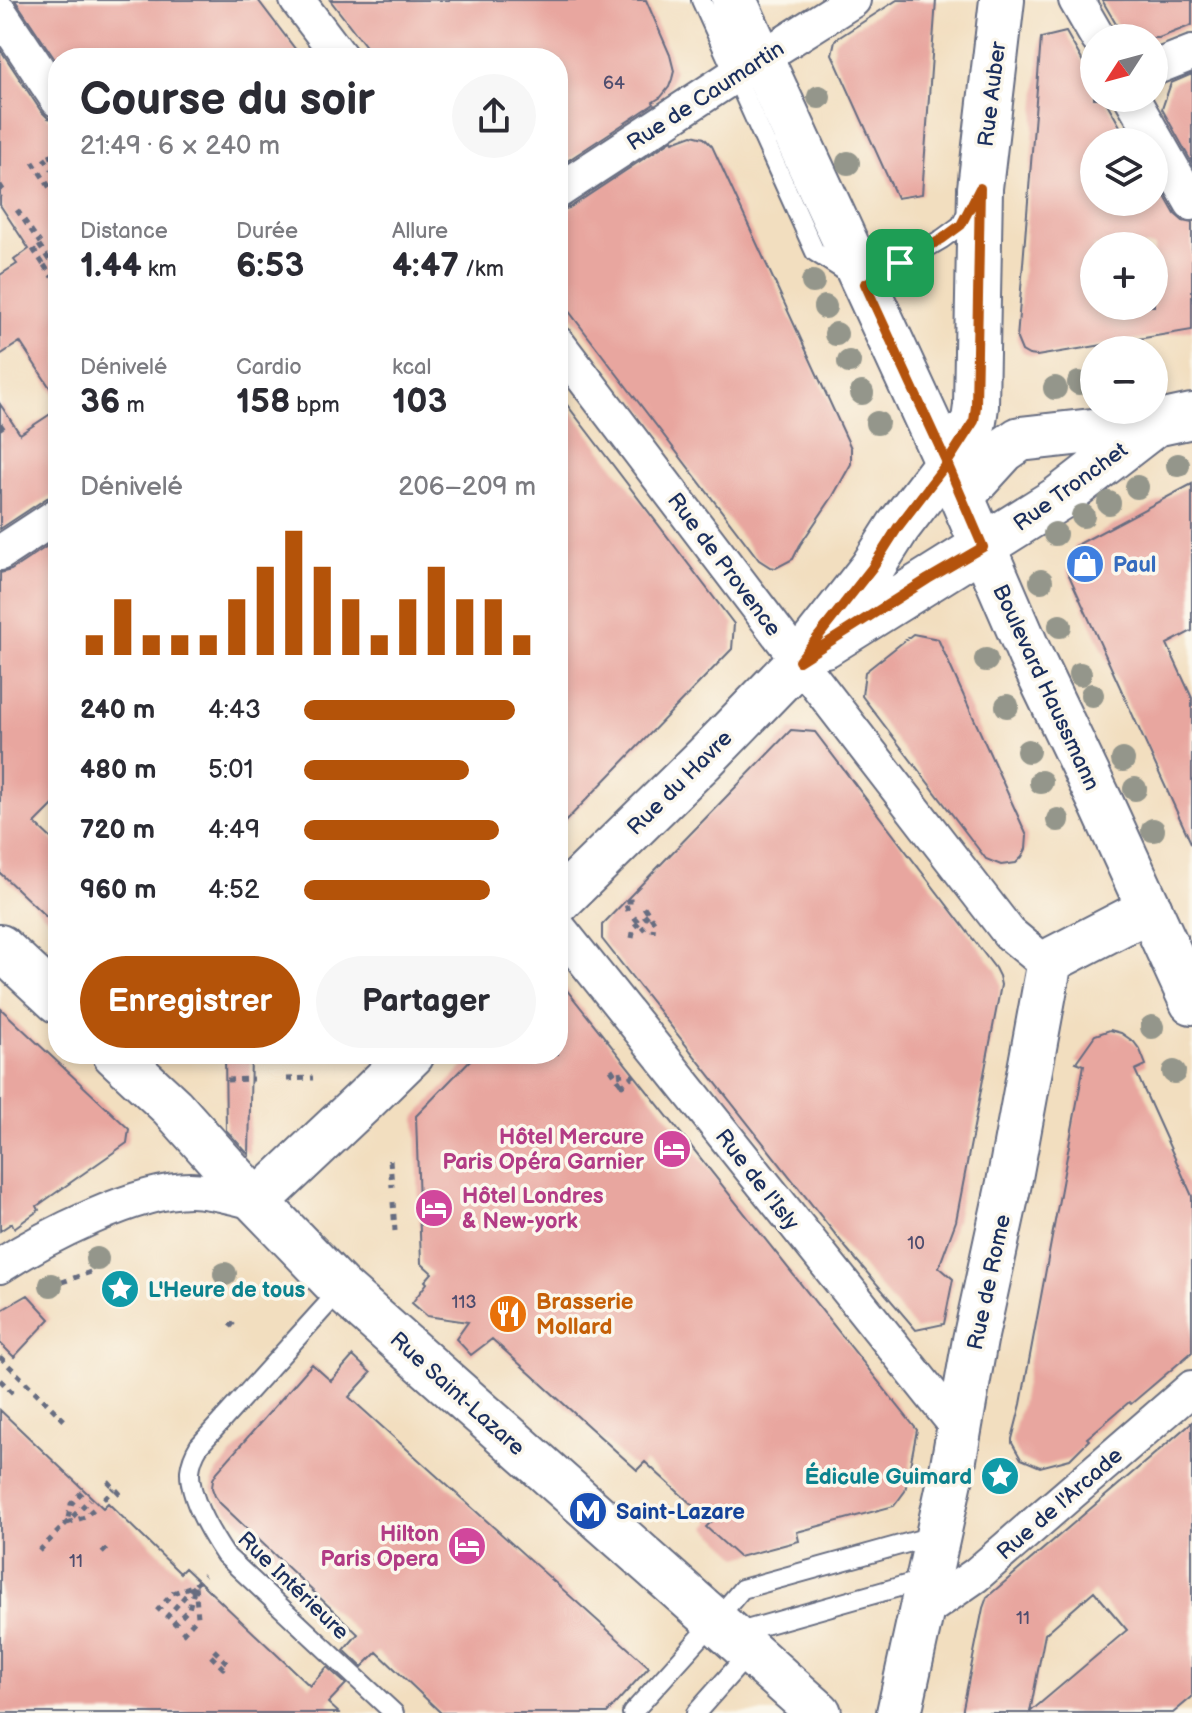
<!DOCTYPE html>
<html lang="fr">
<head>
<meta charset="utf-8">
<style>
  body { margin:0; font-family:"Balsamiq Sans",sans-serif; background:#f7f7f7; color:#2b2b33; height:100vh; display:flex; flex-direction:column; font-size:30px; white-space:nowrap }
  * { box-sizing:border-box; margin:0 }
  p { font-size:26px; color:#7c7c81 }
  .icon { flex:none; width:44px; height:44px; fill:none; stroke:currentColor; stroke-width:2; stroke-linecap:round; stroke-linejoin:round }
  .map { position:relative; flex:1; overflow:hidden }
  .sheet { position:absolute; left:48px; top:48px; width:520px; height:1016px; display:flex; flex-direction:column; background:#fff; border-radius:32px; box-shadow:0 4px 12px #0003 }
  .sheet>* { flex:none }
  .needle { width:52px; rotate:234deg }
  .buttons { position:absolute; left:1080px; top:24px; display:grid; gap:16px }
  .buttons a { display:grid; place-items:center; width:88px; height:88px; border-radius:50%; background:#fff; box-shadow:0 4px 12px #0003; font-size:40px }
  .pin { position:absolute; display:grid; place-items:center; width:68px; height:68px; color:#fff; margin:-34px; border-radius:16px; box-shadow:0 4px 12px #0006 }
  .round { display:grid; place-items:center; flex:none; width:84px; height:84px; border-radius:42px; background:#f7f7f7 }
  .summary { display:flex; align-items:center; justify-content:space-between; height:136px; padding:0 32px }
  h1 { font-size:44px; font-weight:700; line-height:60px }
  .metrics { display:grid; grid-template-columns:repeat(3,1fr); gap:12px; height:136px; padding:8px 32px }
  .metrics div { display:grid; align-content:center }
  .metrics b { font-size:34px; font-weight:700 }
  .metrics small { font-size:22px; font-weight:400 }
  .metrics p { font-size:22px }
  .chart { height:224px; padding:16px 32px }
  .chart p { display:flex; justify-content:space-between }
  .chart svg { width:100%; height:144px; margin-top:8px; stroke:#b45309; stroke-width:6 }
  .action { display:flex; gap:16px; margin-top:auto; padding:16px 32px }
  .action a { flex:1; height:92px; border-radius:48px; background:#b45309; color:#fff; font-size:32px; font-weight:700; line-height:92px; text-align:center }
  .action a+a { background:#f7f7f7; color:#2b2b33 }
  ul { padding:0 32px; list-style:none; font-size:26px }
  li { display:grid; grid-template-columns:128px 96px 1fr; align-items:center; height:60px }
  li i { height:20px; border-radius:10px; background:#b45309 }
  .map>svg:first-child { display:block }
  .building { fill:#e8a69f; fill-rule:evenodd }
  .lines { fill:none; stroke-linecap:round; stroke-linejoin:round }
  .lane-casing { stroke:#666c80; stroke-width:22 }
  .street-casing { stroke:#666c80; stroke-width:38 }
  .secondary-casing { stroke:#666c80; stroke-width:48 }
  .primary-casing { stroke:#666c80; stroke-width:48 }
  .path { stroke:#666c80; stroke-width:5; stroke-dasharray:6 6; stroke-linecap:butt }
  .lane { stroke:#fff; stroke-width:18 }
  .street { stroke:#fff; stroke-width:34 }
  .secondary { stroke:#fff; stroke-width:44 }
  .primary { stroke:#fff; stroke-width:44 }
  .tree { fill:#94968b }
  .route-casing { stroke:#fff; stroke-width:16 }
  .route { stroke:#b45309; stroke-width:10 }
  .labels { text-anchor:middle; stroke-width:7; stroke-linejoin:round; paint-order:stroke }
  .number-label { font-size:18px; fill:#4e4d6e }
  .street-label { font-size:22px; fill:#1b2f5e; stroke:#fbf7ec }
  .shop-label { font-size:22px; font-weight:bold; fill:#366cbe; stroke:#fbf7ec; text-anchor:start }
  .hotel-label { font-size:22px; font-weight:bold; fill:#b23c85; stroke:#fbf7ec; text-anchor:end }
  .culture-label { font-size:22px; font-weight:bold; fill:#0d838f; stroke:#fbf7ec; text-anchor:start }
  .food-label { font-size:22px; font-weight:bold; fill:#c56008; stroke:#fbf7ec; text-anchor:start }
  .transit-label { font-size:22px; font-weight:bold; fill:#164399; stroke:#fbf7ec; text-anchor:start }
</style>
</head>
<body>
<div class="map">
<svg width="1192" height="1713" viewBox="0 0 1192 1713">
  <rect width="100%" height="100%" fill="#fbf7ec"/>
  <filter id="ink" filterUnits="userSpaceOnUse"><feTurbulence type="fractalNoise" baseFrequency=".0125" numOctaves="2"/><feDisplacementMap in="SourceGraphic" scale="16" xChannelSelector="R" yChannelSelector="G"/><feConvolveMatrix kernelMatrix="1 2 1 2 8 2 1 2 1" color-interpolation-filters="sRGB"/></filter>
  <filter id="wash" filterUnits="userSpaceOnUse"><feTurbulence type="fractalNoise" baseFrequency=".006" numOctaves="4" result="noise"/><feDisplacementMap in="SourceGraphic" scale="32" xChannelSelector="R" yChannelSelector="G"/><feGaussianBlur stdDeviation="1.8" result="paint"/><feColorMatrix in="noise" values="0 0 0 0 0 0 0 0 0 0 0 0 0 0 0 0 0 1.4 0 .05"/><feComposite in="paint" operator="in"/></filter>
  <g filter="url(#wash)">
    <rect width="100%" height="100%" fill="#f2debf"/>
    <g id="blocks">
      <path class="building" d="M15 0H258L302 58H58V64Z
        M330 0H646L670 55 674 71 672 79 669 87 661 97 653 102 654 104 558 167V58H375Z
        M897 0H936L922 194 897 198 832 54 835 40Z
        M1102 0H1192V25L1159 38H1124Z
        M1066 32 1094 81V98H1104L1129 142H1094V202H1154V177L1175 214 1183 221 1192 223V330L1037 356 1029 355 1022 351 1017 339 1041 38ZM1094 246H1154V306H1094Z
        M0 49 41 111 48 118 58 120V400L20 342 0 355V275L17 264 14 260 29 249 0 205Z
        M1192 74V163L1162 109 1171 83Z
        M692 135 704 138 712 146 851 448V464L833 496 800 545 793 559 776 568 770 567 759 560 558 297V211L569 208 672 140 673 142Z
        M558 393 734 624 732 649 558 829Z
        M0 404 20 434 58 409V495L47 498 0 529Z
        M1192 484V631L1167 644 1192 698V845L1067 571 1075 546Z
        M58 539V800L35 823 58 845V928L0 873V573L11 570Z
        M913 634 938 639 1027 836 1026 849 1022 857 1016 863 1001 865 986 859 862 696 865 672Z
        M791 730 815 732 995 968 999 976 1001 985 956 1221 939 1267 953 1279 944 1324 916 1330 847 1249 602 939V925Z
        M558 979 917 1430 905 1491 894 1506 797 1532 799 1541 739 1557 706 1527 711 1522 645 1462 637 1470 492 1339 471 1355 456 1339 468 1322 427 1316 412 1303 427 1283 425 1281 432 1273 421 1263 416 1116 476 1054H558Z
        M0 1008 129 1129 127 1143 37 1206 39 1210 14 1228 12 1223 0 1231Z
        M1110 1030 1121 1033 1134 1042 1140 1050 1146 1065 1135 1070 1192 1196V1352L1131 1404 1129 1402 1087 1438 1089 1440 1070 1459 1040 1467 1021 1459 1012 1443V1439L1021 1404 1084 1065 1076 1062 1095 1035Z
        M225 1054H251L249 1155 226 1130Z
        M28 1295 50 1319 14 1357 0 1343V1311Z
        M353 1356 371 1373 349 1397 649 1667 607 1713H441L377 1652 362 1667 344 1650 358 1634 220 1503 215 1496 212 1488 213 1479 217 1472 312 1364 331 1381Z
        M0 1410 103 1508 108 1503 180 1573 185 1568 310 1686 327 1667 346 1684 328 1703 339 1713H0Z
        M1192 1422V1697L1173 1713H962L983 1608 987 1597ZM1094 1591 1127 1630 1030 1712 1045 1634Z"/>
    </g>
  </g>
  <g filter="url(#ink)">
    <use href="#blocks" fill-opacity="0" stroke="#666c80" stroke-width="2"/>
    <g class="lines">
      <defs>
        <path id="lane" d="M701 0 815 252 865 284 942 239 961 225 969 209
          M341 1289 199 1446C194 1454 191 1462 190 1471 189 1497 211 1534 225 1555L394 1713
          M732 1634 927 1579
          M632 1713 715 1621 742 1589 936 1535
          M696 1713 750 1652"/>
        <path id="street" d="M297 0 341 58
          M1076 0 1098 38
          M0 13 58 100
          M1154 68 1192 53
          M1132 98 1192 203
          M558 191 761 58 853 0
          M558 344 799 661 1009 933 1049 966
          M0 553 58 515
          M558 927 960 1430
          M0 1266C45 1237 136 1190 190 1190 212 1190 235 1198 257 1202
          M921 1613 976 1575 1192 1388"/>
        <path id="secondary" d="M962 496 1004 450 1020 439 1155 424 1192 416
          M825 645 1058 499 1155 424
          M558 902 704 759 799 661 872 568 898 527 947 463 974 421 976 406 980 188 1002 0
          M0 947 58 1001
          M115 1054 172 1107 257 1202 341 1289 819 1713
          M257 1202 366 1099 412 1054
          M899 1713 951 1476 975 1340 1009 1183 1049 966 1055 958 1150 909"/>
        <path id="primary" d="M734 0 947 463 1030 655 1101 803 1192 1002"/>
      </defs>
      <use href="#lane" class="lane-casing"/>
      <use href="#street" class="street-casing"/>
      <use href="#secondary" class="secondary-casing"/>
      <use href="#primary" class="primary-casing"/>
      <path class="path" d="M50 153 57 171
        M44 158 58 177
        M33 162 50 188
        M0 185 6 195
        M0 197 1 198
        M17 210 40 243
        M54 235 58 242
        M39 245 51 263
        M33 249 45 267
        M44 265 52 277
        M0 424 4 430
        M644 907 654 922 653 932
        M628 911 625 901H638
        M634 917 645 930
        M632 938 634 927 649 914
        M611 1069 621 1084
        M620 1071 622 1085 635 1074
        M287 1079 313 1078
        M227 1080 253 1079
        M390 1160 392 1187
        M393 1202 395 1231
        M62 1282 91 1272
        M230 1327 234 1322
        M0 1357 66 1422
        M0 1380 13 1393
        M108 1481 122 1496
        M82 1492 71 1504 67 1523 85 1517 97 1506
        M104 1499 114 1488
        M39 1551 90 1499
        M102 1553 108 1547
        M157 1611 173 1593 195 1585 204 1575
        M166 1618 194 1586
        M173 1625 189 1609 194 1590
        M182 1634 198 1617 195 1585
        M211 1656 223 1668 227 1663 214 1650"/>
      <use href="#lane" class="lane"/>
      <use href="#street" class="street"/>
      <use href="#secondary" class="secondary"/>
      <use href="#primary" class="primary"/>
    </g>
    <g class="tree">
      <circle cx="819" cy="97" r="12"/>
      <circle cx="848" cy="163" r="12"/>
      <circle cx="813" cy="282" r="12"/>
      <circle cx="825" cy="307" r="12"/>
      <circle cx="836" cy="334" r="12"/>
      <circle cx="849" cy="362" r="12"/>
      <circle cx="1079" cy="383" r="12"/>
      <circle cx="1055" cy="388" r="12"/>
      <circle cx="862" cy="393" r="12"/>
      <circle cx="877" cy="423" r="12"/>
      <circle cx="1178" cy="465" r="12"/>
      <circle cx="1137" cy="487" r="12"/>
      <circle cx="1109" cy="503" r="12"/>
      <circle cx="1083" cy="516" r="12"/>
      <circle cx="1055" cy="534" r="12"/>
      <circle cx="1041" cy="581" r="12"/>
      <circle cx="1060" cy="626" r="12"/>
      <circle cx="986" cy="660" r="12"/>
      <circle cx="1080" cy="674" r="12"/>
      <circle cx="1092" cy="695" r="12"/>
      <circle cx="1007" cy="706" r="12"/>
      <circle cx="1028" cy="751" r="12"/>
      <circle cx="1123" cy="760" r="12"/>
      <circle cx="1041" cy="782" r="12"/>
      <circle cx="1135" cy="789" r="12"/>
      <circle cx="1058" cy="820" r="12"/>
      <circle cx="1153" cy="830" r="12"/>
      <circle cx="1152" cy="1027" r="12"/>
      <circle cx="1174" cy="1072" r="12"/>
      <circle cx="97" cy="1259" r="12"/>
      <circle cx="225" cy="1274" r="12"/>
      <circle cx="51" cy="1285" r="12"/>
    </g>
  </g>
  <g class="lines" filter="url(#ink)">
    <defs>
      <path id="route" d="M900 263 865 284 947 463 898 527 872 568 799 661 928 579 983 547 947 463 974 421 976 406 980 188 961 225 942 239 900 263"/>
    </defs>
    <use href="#route" class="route-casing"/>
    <use href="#route" class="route"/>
  </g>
  <defs>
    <symbol id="shop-disc" viewBox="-11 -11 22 22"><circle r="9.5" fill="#3f7fe0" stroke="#fbf7ec"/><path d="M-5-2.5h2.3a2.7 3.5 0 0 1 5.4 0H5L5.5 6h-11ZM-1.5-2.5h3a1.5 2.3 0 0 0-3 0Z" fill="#fff"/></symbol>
    <symbol id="hotel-disc" viewBox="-11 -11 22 22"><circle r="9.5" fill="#d1479c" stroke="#fbf7ec"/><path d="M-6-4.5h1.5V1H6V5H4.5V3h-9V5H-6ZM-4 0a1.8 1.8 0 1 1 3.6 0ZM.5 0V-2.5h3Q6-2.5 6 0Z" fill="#fff"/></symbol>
    <symbol id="sight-disc" viewBox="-11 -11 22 22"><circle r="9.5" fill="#0f9aa8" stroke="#fbf7ec"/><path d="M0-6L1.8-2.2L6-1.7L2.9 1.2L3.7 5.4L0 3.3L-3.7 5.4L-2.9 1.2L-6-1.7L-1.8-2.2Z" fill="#fff"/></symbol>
    <symbol id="restaurant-disc" viewBox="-11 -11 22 22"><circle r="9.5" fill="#e8710a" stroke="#fbf7ec"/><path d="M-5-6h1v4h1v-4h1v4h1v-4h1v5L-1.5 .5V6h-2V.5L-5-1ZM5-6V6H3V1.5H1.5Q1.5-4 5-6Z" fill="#fff"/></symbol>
    <symbol id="metro-disc" viewBox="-11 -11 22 22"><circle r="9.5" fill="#1a4fb4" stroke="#fbf7ec"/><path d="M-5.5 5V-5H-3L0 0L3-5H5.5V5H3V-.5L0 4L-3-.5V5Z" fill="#fff"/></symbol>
  </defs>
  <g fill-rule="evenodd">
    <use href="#shop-disc" x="1063" y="542" width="44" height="44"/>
    <use href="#hotel-disc" x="650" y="1127" width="44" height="44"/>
    <use href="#hotel-disc" x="412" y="1186" width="44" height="44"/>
    <use href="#sight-disc" x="98" y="1267" width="44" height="44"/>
    <use href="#restaurant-disc" x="486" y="1292" width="44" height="44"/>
    <use href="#sight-disc" x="978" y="1454" width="44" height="44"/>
    <use href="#metro-disc" x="566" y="1489" width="44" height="44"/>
    <use href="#hotel-disc" x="445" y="1524" width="44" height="44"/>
  </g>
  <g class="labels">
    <g class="number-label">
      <text x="614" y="89">64</text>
      <text x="916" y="1249">10</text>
      <text x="464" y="1308">113</text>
      <text x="76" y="1567">11</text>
      <text x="1023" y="1624">11</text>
    </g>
    <g class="street-label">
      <text transform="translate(991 94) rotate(-83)" y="8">Rue Auber</text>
      <text transform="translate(705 95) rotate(-33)" y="8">Rue de Caumartin</text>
      <text transform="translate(1070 486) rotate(-36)" y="8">Rue Tronchet</text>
      <text transform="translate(725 564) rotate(53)" y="8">Rue de Provence</text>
      <text transform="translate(1047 687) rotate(65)" y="8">Boulevard Haussmann</text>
      <text transform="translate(679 782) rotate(-45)" y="8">Rue du Havre</text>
      <text transform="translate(758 1179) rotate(52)" y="8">Rue de l'Isly</text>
      <text transform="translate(988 1282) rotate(-78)" y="8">Rue de Rome</text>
      <text transform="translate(458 1393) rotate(42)" y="8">Rue Saint-Lazare</text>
      <text transform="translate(1059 1503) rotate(-41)" y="8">Rue de l'Arcade</text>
      <text transform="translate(294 1585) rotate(44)" y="8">Rue Intérieure</text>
    </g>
    <g class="shop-label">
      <text x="1113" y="572">Paul</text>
    </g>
    <g class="hotel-label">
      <text x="644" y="1144">Hôtel Mercure<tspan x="644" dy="25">Paris Opéra Garnier</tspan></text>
      <text x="462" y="1203" text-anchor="start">Hôtel Londres<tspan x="462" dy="25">&amp; New-york</tspan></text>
      <text x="439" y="1541">Hilton<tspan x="439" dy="25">Paris Opera</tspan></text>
    </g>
    <g class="culture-label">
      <text x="148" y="1297">L'Heure de tous</text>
      <text x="972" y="1484" text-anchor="end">Édicule Guimard</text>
    </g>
    <g class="food-label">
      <text x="536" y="1309">Brasserie<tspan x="536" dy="25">Mollard</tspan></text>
    </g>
    <g class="transit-label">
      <text x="616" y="1519">Saint-Lazare</text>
    </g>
  </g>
</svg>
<div class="buttons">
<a><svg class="needle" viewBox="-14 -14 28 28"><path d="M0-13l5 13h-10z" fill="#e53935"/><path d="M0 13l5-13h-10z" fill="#7c7c81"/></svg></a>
<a><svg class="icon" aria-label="layers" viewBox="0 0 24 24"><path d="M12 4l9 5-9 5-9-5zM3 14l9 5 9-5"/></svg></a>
<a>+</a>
<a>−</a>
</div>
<div class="pin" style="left:900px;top:263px;background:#1e9e55"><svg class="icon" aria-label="arrive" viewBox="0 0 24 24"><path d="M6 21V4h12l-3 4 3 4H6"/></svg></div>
<section class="sheet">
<div class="summary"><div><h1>Course du soir</h1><p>21:49 · 6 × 240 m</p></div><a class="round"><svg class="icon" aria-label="share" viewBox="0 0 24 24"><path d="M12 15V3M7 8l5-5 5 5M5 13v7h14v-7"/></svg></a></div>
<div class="metrics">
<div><p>Distance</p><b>1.44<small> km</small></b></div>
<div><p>Durée</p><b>6:53</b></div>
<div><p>Allure</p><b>4:47<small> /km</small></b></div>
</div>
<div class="metrics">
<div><p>Dénivelé</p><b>36<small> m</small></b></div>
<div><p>Cardio</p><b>158<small> bpm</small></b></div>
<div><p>kcal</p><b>103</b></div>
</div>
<div class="chart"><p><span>Dénivelé</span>206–209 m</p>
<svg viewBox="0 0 160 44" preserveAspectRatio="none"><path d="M5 44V38M15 44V27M25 44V38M35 44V38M45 44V38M55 44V27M65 44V17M75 44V6M85 44V17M95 44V27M105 44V38M115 44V27M125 44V17M135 44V27M145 44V27M155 44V38"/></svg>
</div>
<ul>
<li><b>240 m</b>4:43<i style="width:91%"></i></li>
<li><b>480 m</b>5:01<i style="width:71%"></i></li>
<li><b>720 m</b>4:49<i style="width:84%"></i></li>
<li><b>960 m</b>4:52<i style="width:80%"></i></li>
</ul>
<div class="action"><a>Enregistrer</a><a>Partager</a></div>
</section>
</div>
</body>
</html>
